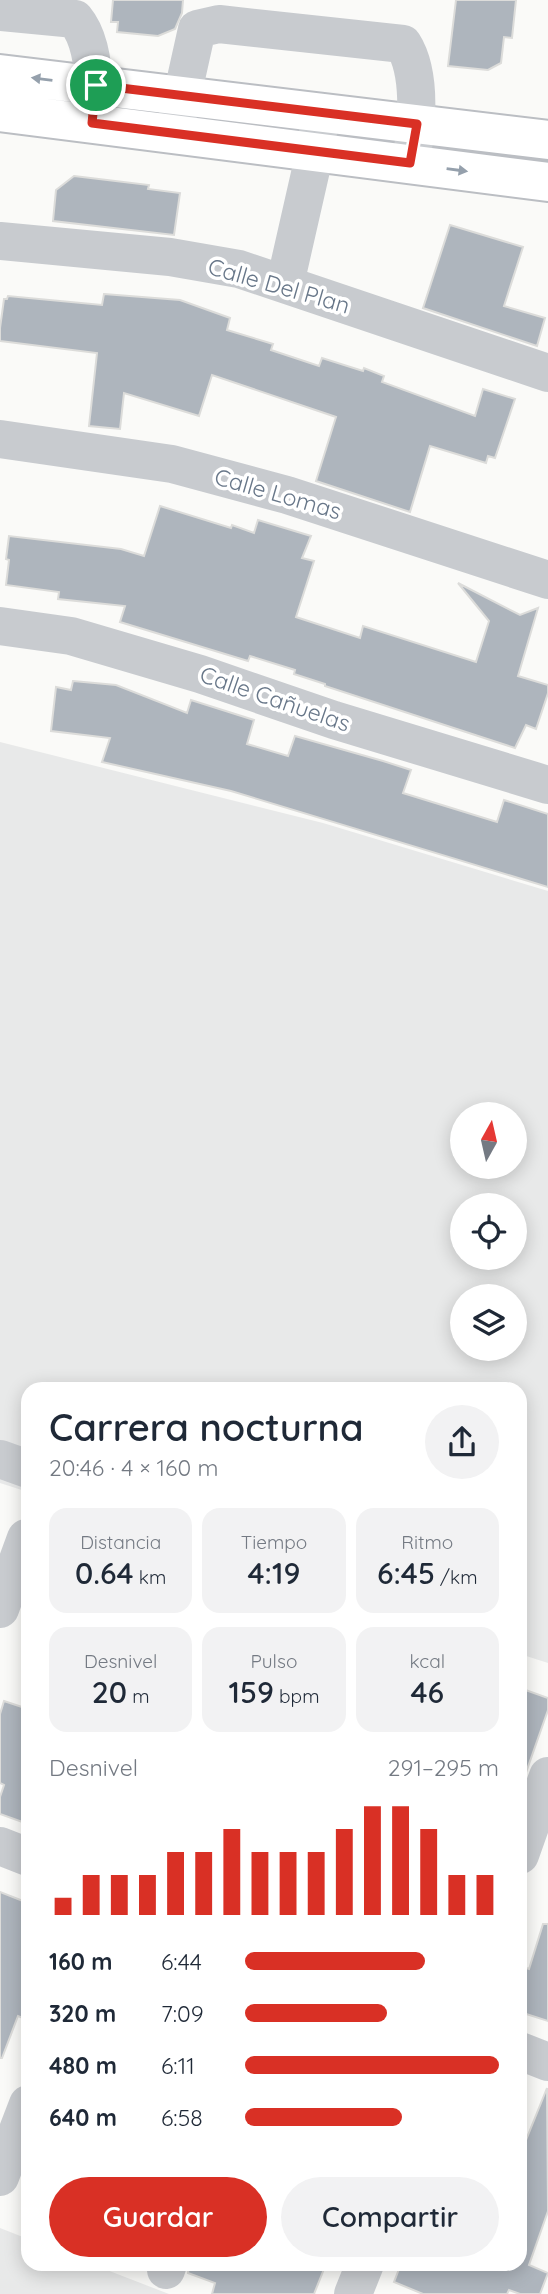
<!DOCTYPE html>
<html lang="es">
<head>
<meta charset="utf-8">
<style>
  body { margin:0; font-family:Quicksand,sans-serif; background:#f2f2f3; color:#1f2937; height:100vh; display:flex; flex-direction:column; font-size:26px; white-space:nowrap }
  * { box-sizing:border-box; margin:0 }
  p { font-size:23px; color:#747a83 }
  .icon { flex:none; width:38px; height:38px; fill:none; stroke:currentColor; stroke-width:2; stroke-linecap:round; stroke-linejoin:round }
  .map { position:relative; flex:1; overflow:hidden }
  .panel { position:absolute; left:21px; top:1382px; width:506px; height:889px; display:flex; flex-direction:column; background:#fff; border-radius:21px; box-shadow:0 4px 18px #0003 }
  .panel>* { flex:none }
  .needle { width:46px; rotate:8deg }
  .tools { position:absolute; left:450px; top:1102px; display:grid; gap:14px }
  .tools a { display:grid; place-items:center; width:77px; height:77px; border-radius:50%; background:#fff; box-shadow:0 4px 18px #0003; font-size:35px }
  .pin { position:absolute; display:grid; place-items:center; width:60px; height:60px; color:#fff; margin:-30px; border:4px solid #fff; border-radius:50%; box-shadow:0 2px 7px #0007 }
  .round { display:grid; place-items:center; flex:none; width:74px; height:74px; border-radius:37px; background:#f2f2f3 }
  .headline { display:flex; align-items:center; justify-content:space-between; height:119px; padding:0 28px }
  h1 { font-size:38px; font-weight:600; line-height:52px }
  .metrics { display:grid; grid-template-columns:repeat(3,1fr); gap:10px; height:119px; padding:7px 28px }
  .metrics div { display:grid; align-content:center; border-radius:18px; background:#f2f2f3; text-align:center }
  .metrics b { font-size:30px; font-weight:600 }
  .metrics small { font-size:19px; font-weight:400 }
  .metrics p { font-size:19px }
  .chart { height:196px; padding:14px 28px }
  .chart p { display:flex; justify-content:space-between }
  .chart svg { width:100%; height:126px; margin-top:7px; stroke:#d93025; stroke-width:6 }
  .cta { display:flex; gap:14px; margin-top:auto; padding:14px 28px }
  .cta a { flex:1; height:80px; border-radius:42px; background:#d93025; color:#fff; font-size:28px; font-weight:600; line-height:80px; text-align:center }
  .cta a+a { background:#f2f2f3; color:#1f2937 }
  ul { padding:0 28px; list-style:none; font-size:23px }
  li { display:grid; grid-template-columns:112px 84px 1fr; align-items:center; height:52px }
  li i { height:18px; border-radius:9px; background:#d93025 }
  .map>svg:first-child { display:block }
  .built { fill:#e8e9e9; fill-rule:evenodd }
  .building { fill:#aeb5bd; stroke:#dcdcda; stroke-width:2 }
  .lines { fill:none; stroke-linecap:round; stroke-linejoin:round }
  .major-casing { stroke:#bbbec3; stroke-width:42 }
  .minor { stroke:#c8cbcf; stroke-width:38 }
  .major { stroke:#fff; stroke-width:38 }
  .oneway { fill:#95a0ac }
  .route-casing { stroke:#fff; stroke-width:14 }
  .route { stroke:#d93025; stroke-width:9 }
  .labels { text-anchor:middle; stroke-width:7; stroke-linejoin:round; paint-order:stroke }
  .street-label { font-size:23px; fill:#687789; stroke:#fff }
</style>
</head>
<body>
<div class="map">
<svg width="548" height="2294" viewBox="0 0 548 2294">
  <rect width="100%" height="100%" fill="#fafaf8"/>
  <path class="built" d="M0 742 323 823 548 891V1663L520 1654V1390H28V1492L0 1483ZM462 1115H514V1167H462ZM462 1206H514V1258H462ZM462 1297H514V1349H462Z
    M0 2228 28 2239V2264L94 2265 169 2294H0Z"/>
  <path class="building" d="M113 0H183L182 13 175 29 158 36 117 32 118 22H111Z
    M456 0H516L512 38 504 37 501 63 488 70 448 66Z
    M74 176 149 185 148 189 180 193 174 235 53 221 56 190Z
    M450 225 523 247 504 306 545 318 537 346 423 308Z
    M104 294 180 300 230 318 227 330 273 344 271 350 319 366 322 358 363 371 364 368 384 376 382 382 475 416 483 389 515 399 495 458 488 456 486 463 430 446 410 512 316 481 336 417 212 375 199 416 124 393 120 429 89 426 97 353 0 341V328L4 299H7L8 296 102 305Z
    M160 506 231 528 232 525 254 533 258 520 311 536 302 558 314 561 296 617 360 638 363 626 476 662 489 621 458 583 520 615 538 608 518 676 548 685V693L536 729 526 725 515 748 325 686V684L294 674 295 670 250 656 248 661 120 622 125 606 58 599 59 592 6 585 9 560 6 559 9 536 121 549 144 556Z
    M73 681 116 685 187 713 191 700 254 720 247 744 288 756 295 736 383 761 411 770 403 793 497 822 504 800 548 814V887L231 791 102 762 110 738 51 731 56 687 71 690Z
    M520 1688 548 1698V1710L523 1781 520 1780Z
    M4 1701 28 1709V1824L0 1814V1797L4 1785 0 1783V1714Z
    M0 1892 28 1903V2020L18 2016 2 2058H0Z
    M543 1924H548V2021L520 2012V1966L529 1969Z
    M547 2088 548 2211 529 2265 548 2273 540 2294H520L509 2290 507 2294H423L394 2282 401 2264H520V2155Z
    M189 2264H326L314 2294H212L215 2283 188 2273Z"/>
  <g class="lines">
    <defs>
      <path id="major" d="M0 74 548 140
        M0 112 548 182"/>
    </defs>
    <use href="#major" class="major-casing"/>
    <path class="minor" d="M0 12 75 19C95 43 95 87 93 117
      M175 128 197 29 219 24 403 44C421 72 417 123 412 155
      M0 241 170 257 239 269 548 373
      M285 284 315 152 320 119
      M0 439 172 464 287 495 548 580
      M0 626 71 636 200 674 334 720 548 785
      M0 1459 28 1469
      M0 1609 26 1538
      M0 1846 28 1857
      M520 1855 548 1776
      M520 2051 548 2062
      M0 2177 28 2104
      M166 2270 168 2264
      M353 2294 365 2264"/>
    <use href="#major" class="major"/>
  </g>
  <defs><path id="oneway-solid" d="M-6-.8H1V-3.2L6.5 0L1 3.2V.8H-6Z" transform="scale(1.75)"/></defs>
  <g class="oneway">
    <use href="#oneway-solid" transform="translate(42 79) rotate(-173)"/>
    <use href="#oneway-solid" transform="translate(457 170) rotate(8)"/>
  </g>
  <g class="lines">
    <defs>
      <path id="route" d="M96 85 417 124 410 163 92 123Z"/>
    </defs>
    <use href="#route" class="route-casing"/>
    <use href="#route" class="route"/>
  </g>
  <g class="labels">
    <g class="street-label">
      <text transform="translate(279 286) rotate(16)" y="8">Calle Del Plan</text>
      <text transform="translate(278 494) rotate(16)" y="8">Calle Lomas</text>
      <text transform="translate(275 699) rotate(19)" y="8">Calle Cañuelas</text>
    </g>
  </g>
</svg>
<div class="tools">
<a><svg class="needle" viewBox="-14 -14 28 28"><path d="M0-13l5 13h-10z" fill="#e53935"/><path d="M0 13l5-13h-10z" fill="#747a83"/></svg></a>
<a><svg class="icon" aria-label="locate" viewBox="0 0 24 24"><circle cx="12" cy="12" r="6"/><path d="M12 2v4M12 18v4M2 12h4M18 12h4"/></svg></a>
<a><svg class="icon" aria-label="layers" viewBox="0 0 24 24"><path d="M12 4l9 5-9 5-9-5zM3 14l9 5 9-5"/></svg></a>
</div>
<div class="pin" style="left:96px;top:85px;background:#1e9e55"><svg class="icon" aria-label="arrive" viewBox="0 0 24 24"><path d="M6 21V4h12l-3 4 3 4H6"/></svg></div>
<section class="panel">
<div class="headline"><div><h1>Carrera nocturna</h1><p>20:46 · 4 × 160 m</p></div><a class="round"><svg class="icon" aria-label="share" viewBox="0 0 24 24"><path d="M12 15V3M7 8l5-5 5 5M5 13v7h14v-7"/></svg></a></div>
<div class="metrics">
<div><p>Distancia</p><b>0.64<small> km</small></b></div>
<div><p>Tiempo</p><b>4:19</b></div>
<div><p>Ritmo</p><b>6:45<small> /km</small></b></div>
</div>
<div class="metrics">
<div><p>Desnivel</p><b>20<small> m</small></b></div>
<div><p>Pulso</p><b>159<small> bpm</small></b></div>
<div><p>kcal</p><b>46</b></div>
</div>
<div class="chart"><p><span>Desnivel</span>291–295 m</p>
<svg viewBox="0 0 160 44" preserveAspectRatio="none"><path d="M5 44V38M15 44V30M25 44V30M35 44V30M45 44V22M55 44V22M65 44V14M75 44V22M85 44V22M95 44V22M105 44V14M115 44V6M125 44V6M135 44V14M145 44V30M155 44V30"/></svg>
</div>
<ul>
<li><b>160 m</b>6:44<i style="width:71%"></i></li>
<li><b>320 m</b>7:09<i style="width:56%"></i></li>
<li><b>480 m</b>6:11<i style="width:100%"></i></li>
<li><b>640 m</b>6:58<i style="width:62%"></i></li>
</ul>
<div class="cta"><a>Guardar</a><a>Compartir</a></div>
</section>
</div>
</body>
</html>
